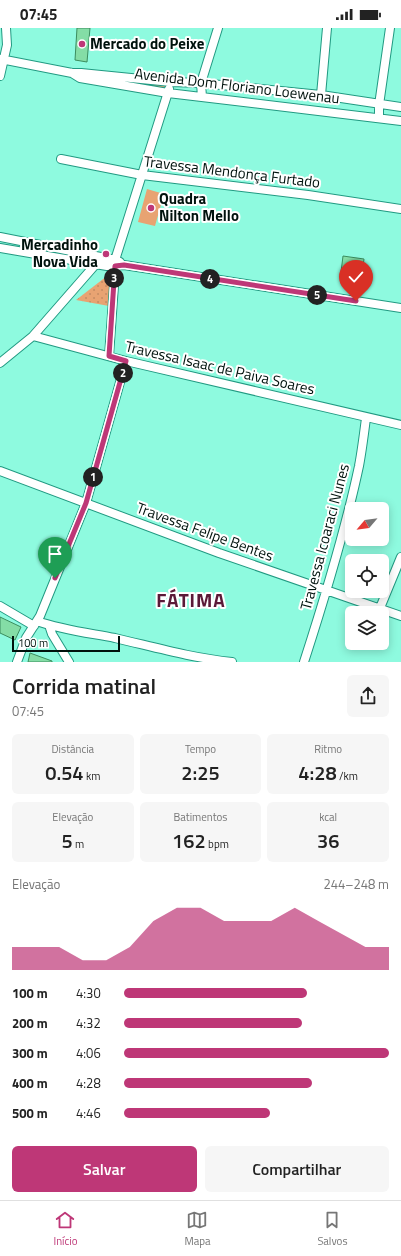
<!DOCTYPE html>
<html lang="pt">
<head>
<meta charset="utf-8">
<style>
  body { margin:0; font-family:"Titillium Web",sans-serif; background:#f6f6f6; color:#222; height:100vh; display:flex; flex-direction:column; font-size:15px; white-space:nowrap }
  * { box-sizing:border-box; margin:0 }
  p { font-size:13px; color:#767676 }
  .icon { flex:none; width:22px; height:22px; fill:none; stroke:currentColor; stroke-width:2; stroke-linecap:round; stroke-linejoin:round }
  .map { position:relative; height:634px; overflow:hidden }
  .side { display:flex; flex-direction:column; background:#fff; flex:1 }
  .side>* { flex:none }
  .needle { width:26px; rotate:241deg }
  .buttons { position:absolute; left:345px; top:474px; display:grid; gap:8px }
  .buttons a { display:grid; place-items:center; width:44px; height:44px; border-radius:6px; background:#fff; box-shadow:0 2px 10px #0003; font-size:20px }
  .scale { position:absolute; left:12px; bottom:10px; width:108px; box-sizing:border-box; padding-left:4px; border:2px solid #00120d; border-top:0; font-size:11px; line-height:14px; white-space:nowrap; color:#00120d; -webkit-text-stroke:3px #fff; paint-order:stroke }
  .pin { position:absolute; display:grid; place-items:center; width:34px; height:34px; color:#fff; margin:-41px -17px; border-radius:50% 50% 50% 0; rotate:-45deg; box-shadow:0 0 4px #0007 }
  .pin .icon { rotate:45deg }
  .km { position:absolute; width:20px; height:20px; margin:-10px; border-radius:50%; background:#222; color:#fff; font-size:11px; line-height:20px; text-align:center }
  .round { display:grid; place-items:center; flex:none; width:42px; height:42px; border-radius:6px; background:#f6f6f6 }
  .head { display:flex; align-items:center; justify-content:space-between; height:68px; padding:0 12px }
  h1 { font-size:22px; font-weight:600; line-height:30px }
  .stats { display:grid; grid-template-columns:repeat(3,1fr); gap:6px; height:68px; padding:4px 12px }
  .stats div { display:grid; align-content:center; border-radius:6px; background:#f6f6f6; text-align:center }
  .stats b { font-size:20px; font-weight:600 }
  .stats small { font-size:11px; font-weight:400 }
  .stats p { font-size:11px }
  .chart { height:112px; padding:8px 12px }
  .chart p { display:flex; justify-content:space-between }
  .chart svg { width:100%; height:72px; margin-top:4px; fill:#be3777; opacity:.7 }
  .button { display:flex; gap:8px; margin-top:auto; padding:8px 12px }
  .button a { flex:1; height:46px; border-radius:6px; background:#be3777; color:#fff; font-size:16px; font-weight:600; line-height:46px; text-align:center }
  .button a+a { background:#f6f6f6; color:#222 }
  ul { padding:0 12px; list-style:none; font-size:13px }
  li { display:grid; grid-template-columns:64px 48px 1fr; align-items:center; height:30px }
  li i { height:10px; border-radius:5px; background:#be3777 }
  .status { display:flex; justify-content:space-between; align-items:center; height:28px; padding:0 20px; background:#fff; direction:ltr }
  .status svg { height:11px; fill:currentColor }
  .dock { display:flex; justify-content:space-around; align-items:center; height:56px; border-top:1px solid #e0e0e0; background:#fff; font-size:11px; color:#767676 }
  .dock a { display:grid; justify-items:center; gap:2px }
  .dock .selected { color:#be3777 }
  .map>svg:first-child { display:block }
  .green { fill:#e8a372 }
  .park { fill:url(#park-dots) }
  .building { fill:#84dda6; stroke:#3b8c5e }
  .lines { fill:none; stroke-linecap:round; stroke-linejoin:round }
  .minor-casing { stroke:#219a82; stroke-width:10 }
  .minor { stroke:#fff; stroke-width:8 }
  .route-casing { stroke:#fff; stroke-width:8 }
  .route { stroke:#be3777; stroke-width:5 }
  .poi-dot { fill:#be3777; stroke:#fff; stroke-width:1.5 }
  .labels { text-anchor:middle; stroke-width:4; stroke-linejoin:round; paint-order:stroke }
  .poi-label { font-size:15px; font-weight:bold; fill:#00120d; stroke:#fff; text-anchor:start }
  .street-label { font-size:15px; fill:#00120d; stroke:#fff }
  .district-label { font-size:19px; font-weight:bold; letter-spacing:1px; fill:#5b1a38; stroke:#fff }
</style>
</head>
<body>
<div class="status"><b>07:45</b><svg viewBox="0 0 49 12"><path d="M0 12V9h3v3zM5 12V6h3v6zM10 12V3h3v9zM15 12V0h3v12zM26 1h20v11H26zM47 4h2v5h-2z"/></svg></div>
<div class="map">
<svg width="401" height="634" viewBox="0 0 401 634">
  <defs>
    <pattern id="park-dots" width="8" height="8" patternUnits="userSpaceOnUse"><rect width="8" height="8" fill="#e8a372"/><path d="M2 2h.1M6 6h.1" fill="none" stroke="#c58b62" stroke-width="1.8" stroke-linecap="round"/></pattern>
  </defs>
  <rect width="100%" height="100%" fill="#8efadf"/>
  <path class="green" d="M99 50 164 57 165 58 164 60Z
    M147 161 164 166 155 198 138 194Z"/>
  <path class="park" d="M107 248H109L111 252 109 278 76 272Z"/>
  <path class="building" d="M77 0H90L87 34 75 32Z
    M343 228 364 231 362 247 341 244Z
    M0 589 21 599 15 612 0 605Z
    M30 625 52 633V634H28Z"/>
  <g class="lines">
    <defs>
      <path id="minor" d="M0 31 72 45H81L171 54 201 55 321 67 401 79
        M72 45 80 50 168 65 401 93
        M0 48 7 17 6 0
        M321 67 327 0
        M202 69 201 55 218 0
        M379 90V77L390 0
        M61 131 142 147 308 167 401 181
        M0 209 116 232 120 234
        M0 220 107 238 124 237 401 280
        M33 308 126 333 401 397
        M109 328 116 229 169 61
        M0 335 33 308 102 229
        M0 443 219 525 401 588
        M0 578 34 598
        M380 580 401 529
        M37 593C62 602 89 605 115 610 154 619 192 630 232 634
        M49 597 52 606 69 634
        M17 634 26 610 40 588 86 475 126 333
        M304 634C325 569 345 504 359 438 362 422 364 406 366 390"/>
    </defs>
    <use href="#minor" class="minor-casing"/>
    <use href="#minor" class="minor"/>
  </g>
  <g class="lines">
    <defs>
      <path id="route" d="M55 550 86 475 126 333 109 328 115 238 124 237 356 273"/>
    </defs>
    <use href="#route" class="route-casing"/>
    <use href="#route" class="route"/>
  </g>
  <g class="poi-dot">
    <circle cx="82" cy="16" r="4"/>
    <circle cx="151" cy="180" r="4"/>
    <circle cx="106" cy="226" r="4"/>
  </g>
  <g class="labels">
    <g class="poi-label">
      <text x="90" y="21">Mercado do Peixe</text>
      <text x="159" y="176">Quadra<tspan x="159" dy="17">Nilton Mello</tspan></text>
      <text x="98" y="222" text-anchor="end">Mercadinho<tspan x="98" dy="17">Nova Vida</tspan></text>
    </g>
    <g class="street-label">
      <text transform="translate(237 58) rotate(7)" y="5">Avenida Dom Floriano Loewenau</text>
      <text transform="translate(232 144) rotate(7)" y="5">Travessa Mendonça Furtado</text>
      <text transform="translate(220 340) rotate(13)" y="5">Travessa Isaac de Paiva Soares</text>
      <text transform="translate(205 504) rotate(20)" y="5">Travessa Felipe Bentes</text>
      <text transform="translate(325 509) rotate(-75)" y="5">Travessa Icoaraci Nunes</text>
    </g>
    <g class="district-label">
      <text x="191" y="579">FÁTIMA</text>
    </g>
  </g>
</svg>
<div class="buttons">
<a><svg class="needle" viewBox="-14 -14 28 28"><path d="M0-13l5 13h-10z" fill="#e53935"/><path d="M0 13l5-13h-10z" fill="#767676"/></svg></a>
<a><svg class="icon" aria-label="locate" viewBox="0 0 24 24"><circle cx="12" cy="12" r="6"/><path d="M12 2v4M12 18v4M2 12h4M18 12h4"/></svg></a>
<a><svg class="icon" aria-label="layers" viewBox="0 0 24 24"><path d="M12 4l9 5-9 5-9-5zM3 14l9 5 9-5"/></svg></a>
</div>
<div class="scale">100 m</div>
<div class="pin" style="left:55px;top:550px;background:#1e9e55"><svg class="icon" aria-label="arrive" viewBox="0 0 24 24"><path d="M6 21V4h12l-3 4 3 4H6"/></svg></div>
<div class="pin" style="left:356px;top:273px;background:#d93025"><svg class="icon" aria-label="check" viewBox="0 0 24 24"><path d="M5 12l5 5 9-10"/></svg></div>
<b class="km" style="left:93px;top:449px">1</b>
<b class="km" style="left:123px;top:345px">2</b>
<b class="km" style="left:114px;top:250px">3</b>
<b class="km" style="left:210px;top:251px">4</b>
<b class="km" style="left:317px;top:267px">5</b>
</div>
<section class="side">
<div class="head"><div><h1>Corrida matinal</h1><p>07:45</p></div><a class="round"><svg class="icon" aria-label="share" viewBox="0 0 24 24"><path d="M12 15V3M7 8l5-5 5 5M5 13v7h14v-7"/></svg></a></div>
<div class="stats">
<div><p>Distância</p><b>0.54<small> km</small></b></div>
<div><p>Tempo</p><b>2:25</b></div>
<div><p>Ritmo</p><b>4:28<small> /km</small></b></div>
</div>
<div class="stats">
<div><p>Elevação</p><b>5<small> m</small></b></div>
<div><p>Batimentos</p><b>162<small> bpm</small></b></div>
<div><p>kcal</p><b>36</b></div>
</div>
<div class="chart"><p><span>Elevação</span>244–248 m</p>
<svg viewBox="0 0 160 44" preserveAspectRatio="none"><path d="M0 44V30L10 30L20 30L30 38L40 38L50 30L60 14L70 6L80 6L90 14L100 14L110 14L120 6L130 14L140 22L150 30L160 30V44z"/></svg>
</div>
<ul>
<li><b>100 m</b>4:30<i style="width:69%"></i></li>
<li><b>200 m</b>4:32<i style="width:67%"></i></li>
<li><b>300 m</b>4:06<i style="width:100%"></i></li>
<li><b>400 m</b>4:28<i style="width:71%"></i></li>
<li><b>500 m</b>4:46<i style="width:55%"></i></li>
</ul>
<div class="button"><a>Salvar</a><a>Compartilhar</a></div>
</section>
<nav class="dock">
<a class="selected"><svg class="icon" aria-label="home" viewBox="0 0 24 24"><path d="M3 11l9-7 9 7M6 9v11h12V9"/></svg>Início</a>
<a><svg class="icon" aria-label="map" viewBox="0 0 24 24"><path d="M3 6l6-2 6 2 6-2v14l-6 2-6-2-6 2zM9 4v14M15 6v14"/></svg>Mapa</a>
<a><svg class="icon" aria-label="saved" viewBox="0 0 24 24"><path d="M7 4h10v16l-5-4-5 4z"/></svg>Salvos</a>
</nav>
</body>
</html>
